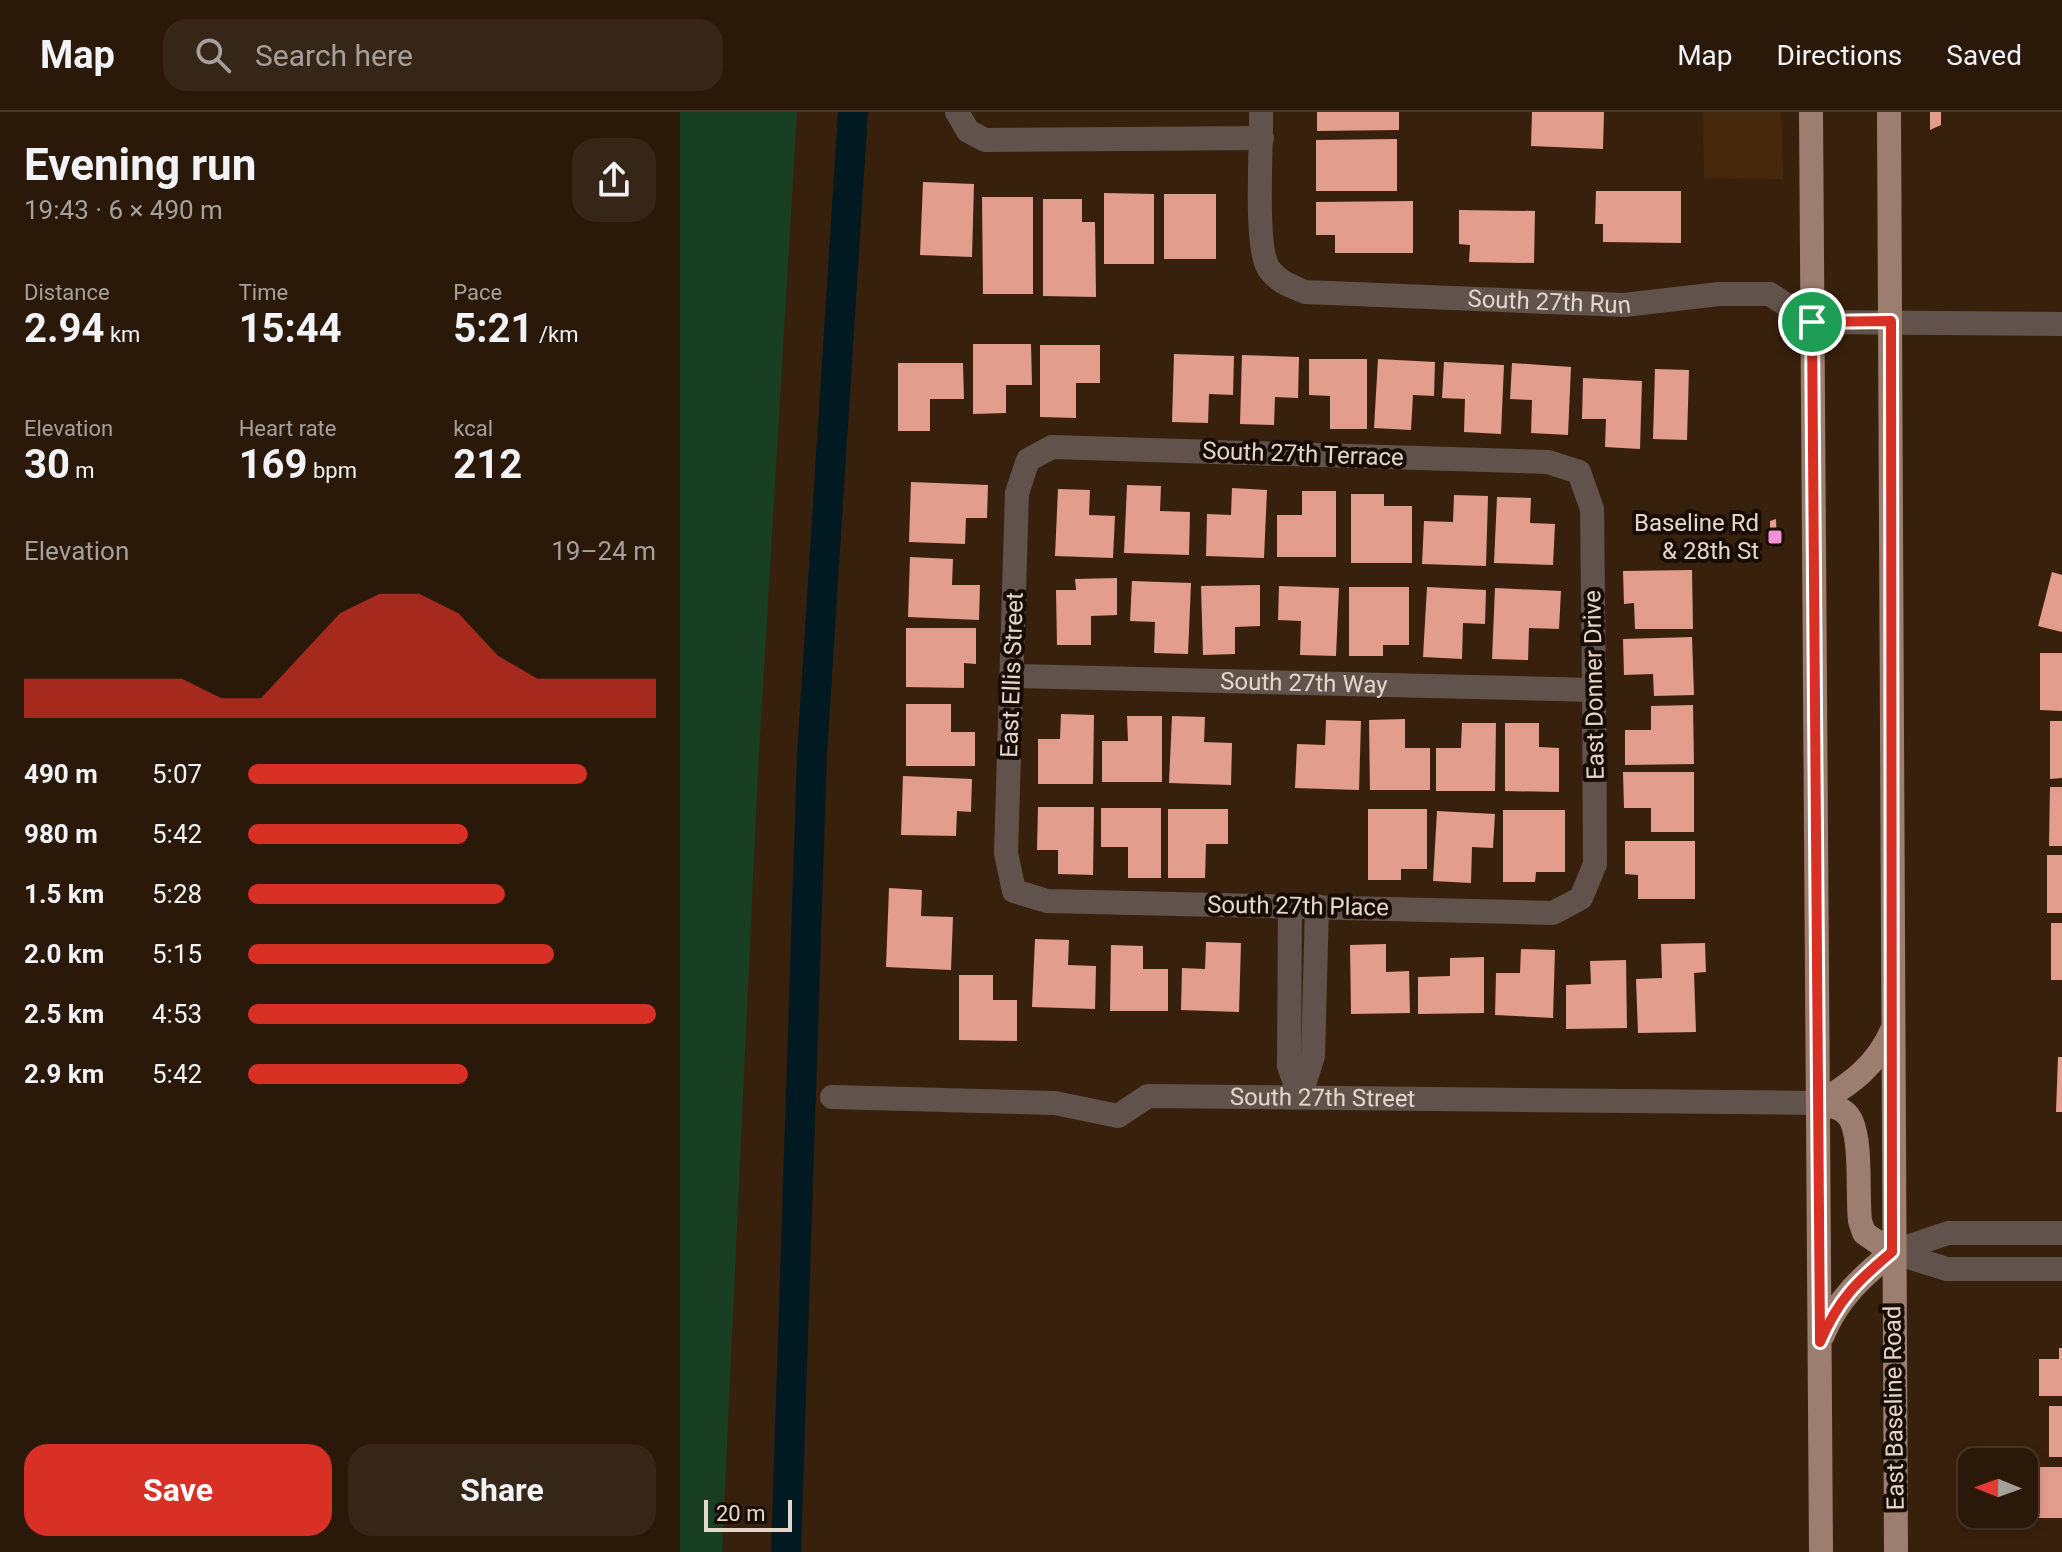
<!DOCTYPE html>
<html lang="en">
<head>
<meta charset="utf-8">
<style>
  body { margin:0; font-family:Roboto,sans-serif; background:#362617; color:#f1f3f6; height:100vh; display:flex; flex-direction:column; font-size:30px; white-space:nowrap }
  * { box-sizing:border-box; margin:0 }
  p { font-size:26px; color:#a5a09c }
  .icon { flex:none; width:44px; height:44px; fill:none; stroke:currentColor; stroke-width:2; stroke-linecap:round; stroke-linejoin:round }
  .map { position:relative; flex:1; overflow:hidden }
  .side { display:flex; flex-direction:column; background:#2a1909; width:680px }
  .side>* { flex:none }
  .needle { width:52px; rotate:271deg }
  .controls { position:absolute; left:1278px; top:1336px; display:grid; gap:16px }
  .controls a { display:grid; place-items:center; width:80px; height:80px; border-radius:16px; background:#2a1909; box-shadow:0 4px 12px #0003,0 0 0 2px #46382a; font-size:40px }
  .scale { position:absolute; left:24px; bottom:20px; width:88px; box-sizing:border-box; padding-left:8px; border:4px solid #e6d6ca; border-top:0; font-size:22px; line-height:28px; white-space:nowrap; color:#e6d6ca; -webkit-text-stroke:6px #180d05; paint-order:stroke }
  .pin { position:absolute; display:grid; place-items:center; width:68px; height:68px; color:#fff; margin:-34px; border:4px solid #fff; border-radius:50%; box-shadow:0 2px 8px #0007 }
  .round { display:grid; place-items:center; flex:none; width:84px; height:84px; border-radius:24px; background:#362617 }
  .overview { display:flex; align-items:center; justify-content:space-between; height:136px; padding:0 24px }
  h1 { font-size:44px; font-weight:700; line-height:60px }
  .figures { display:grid; grid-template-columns:repeat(3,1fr); gap:12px; height:136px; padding:8px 24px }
  .figures div { display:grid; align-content:center }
  .figures b { font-size:40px; font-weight:700 }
  .figures small { font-size:22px; font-weight:400 }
  .figures p { font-size:22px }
  .chart { height:224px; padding:16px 24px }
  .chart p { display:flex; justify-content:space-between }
  .chart svg { width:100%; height:144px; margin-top:8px; fill:#d93025; opacity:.7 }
  .primary-button { display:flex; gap:16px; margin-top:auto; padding:16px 24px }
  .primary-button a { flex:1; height:92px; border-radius:24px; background:#d93025; color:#fff; font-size:32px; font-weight:700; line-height:92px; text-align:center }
  .primary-button a+a { background:#362617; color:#f1f3f6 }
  ul { padding:0 24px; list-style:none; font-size:26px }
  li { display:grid; grid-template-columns:128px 96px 1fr; align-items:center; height:60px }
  li i { height:20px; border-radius:10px; background:#d93025 }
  header { display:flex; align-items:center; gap:48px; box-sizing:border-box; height:112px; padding:0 40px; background:#2a1909; border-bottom:2px solid #46382a }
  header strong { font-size:38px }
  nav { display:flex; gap:44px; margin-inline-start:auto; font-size:28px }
  .search { width:560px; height:72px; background:#362617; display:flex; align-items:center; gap:20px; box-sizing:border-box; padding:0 28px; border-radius:24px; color:#a5a09c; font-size:30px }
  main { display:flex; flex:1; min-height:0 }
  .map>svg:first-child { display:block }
  .built { fill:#46290d }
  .green { fill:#183f21 }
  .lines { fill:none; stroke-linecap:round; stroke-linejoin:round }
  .canal { stroke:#011a21; stroke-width:30 }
  .building { fill:#e39d8c }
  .minor { stroke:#61534c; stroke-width:24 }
  .major { stroke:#9b7e70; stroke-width:24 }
  .route-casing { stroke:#fff; stroke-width:16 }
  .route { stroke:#d93025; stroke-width:10 }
  .poi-dot { fill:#f391d5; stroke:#180d05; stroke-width:3 }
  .labels { text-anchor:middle; stroke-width:8; stroke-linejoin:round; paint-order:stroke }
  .street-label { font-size:24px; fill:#e6d6ca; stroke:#180d05 }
  .poi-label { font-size:24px; fill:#e6d6ca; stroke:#180d05; text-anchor:end }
</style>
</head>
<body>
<header>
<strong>Map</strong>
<div class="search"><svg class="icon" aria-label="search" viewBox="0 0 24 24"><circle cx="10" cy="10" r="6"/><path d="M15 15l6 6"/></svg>Search here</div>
<nav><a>Map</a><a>Directions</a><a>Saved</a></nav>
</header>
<main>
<section class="side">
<div class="overview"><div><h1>Evening run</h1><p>19:43 · 6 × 490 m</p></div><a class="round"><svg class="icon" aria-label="share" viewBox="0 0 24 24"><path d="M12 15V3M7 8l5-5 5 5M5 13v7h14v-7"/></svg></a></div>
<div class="figures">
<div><p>Distance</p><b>2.94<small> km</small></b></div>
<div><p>Time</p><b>15:44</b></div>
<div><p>Pace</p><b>5:21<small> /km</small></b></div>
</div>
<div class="figures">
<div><p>Elevation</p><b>30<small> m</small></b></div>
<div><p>Heart rate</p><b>169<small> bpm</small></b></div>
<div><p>kcal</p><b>212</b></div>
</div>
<div class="chart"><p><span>Elevation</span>19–24 m</p>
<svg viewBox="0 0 160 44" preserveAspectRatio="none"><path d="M0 44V32L10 32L20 32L30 32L40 32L50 38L60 38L70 25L80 12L90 6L100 6L110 12L120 25L130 32L140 32L150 32L160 32V44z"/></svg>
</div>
<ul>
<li><b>490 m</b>5:07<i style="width:83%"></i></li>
<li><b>980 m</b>5:42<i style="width:54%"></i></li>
<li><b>1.5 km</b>5:28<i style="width:63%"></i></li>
<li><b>2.0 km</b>5:15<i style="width:75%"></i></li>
<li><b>2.5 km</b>4:53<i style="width:100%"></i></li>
<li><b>2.9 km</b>5:42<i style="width:54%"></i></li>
</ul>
<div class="primary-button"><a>Save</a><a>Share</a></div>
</section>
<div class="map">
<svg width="1382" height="1440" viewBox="0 0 1382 1440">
  <rect width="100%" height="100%" fill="#38210c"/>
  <path class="built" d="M1023 0H1101L1103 67 1024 66Z"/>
  <path class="green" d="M0 0H117L78 658 42 1440H0Z"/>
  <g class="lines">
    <path class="canal" d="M106 1440 132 642 173 0"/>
  </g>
  <path class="building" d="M637 0H719V18L637 19Z
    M852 0H924L923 37 851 34Z
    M1250 0H1261V13L1250 18Z
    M717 27V79H636V28Z
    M243 70 294 72 292 145 240 143Z
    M916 79H1001V131L923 130V112H915Z
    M424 81 474 82V152H424Z
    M484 82H536V147H484Z
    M302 85H353V182H303Z
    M363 87H402V110H415L416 185 363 184Z
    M733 89V141H655V123H636V90Z
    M779 98 855 99 854 151 789 150 790 133 779 132Z
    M293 232H351L352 273H326V301L293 302Z
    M360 233H420V271H396V306L360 305Z
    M494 242 554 244 553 283 529 282 528 311 492 310Z
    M562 243 619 245 618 286 595 285 594 313 560 312Z
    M629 247H687V317H650V284L629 283Z
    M698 247 755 250 754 284 733 283 731 318 694 316Z
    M764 250 824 253 821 322 784 320 785 287 762 286Z
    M218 251H283L284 287H250V319H218Z
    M832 251 891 255 888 323 851 321 852 288 830 287Z
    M975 257 1009 258 1007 328 973 327Z
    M903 266 962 269 960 337 925 335 926 307H902Z
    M231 370 308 373 307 406H286L285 432 229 430Z
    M447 373 481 374 480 399 510 400 509 443 444 441Z
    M552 376 587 378 584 446 526 444 527 402 551 403Z
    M378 377 410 378 409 403 435 404 433 446 375 444Z
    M622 379H656V445H597V403H622Z
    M671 382H704V394H732V451H671Z
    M774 383 808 384 806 454 742 452 744 409 773 410Z
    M817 385 851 386 850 411 875 412 873 453 814 451Z
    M1096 407 1097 430 1090 435V409Z
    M230 445 273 447 272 473H300L299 508 228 505Z
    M1012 458 1013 517H955L954 491 944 492 943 459Z
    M1372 460 1382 463V520L1358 514Z
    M437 466V503L411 504V533H377L376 478H396L395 467Z
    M452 469 511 471 508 542 474 541 475 510 450 509Z
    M580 473V514L555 515V542L523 543 521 474Z
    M599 474 659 476 656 544 620 543 621 509 598 508Z
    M669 475H729V533H703V544H669Z
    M747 475 806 478 805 512 783 511 782 547 743 545Z
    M815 476 881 479 879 517 849 516 848 548 812 547Z
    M226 516H296V552L284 551V576L226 575Z
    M1012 525 1014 583 974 584 973 562 944 563 943 527Z
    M1360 541H1382V599L1360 598Z
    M226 592H271V620H295V654H226Z
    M1013 593 1014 652 945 653V618H971V594Z
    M381 602 414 603 413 672H358V627H380Z
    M447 604H482V670H422V629H448Z
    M492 604 525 605 524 630 552 631 551 673 489 671Z
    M725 607V636H750V678H690L689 608Z
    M646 608 681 609 679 678 615 676 617 632 645 633Z
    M1370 609H1382V666L1370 667Z
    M782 611H816L815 679H756V636H781Z
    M825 611H859V635L879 636V680L825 679Z
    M943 660H1014V720H971V696H944Z
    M223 664 292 667 291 700 277 699 276 724 221 723Z
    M1370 675H1382V734H1369Z
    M358 695H414L413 763 378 762V738H357Z
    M421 696H481V766H448V735H421Z
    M488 697H548V732H526L525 766H488Z
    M688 697H747V757H721V768H688Z
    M823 698H885V760H856L855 770H823Z
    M757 699 815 702 813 736 792 735 791 771 753 769Z
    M945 729H1015V787H958V763L945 762Z
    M1367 743H1382V801H1367Z
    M209 776 242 778 241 804 273 805 271 858 206 855Z
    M1371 811H1382V868H1371Z
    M355 827 389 828 388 853 416 854 415 897 352 895Z
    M526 830 561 831 559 900 501 898 502 856 525 857Z
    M1025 831 1026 860 1014 861 1016 920 958 921 956 867 982 866 981 832Z
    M706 832V860L729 859 730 901 671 902 670 833Z
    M431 833 463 834V857H488V899H430Z
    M841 837 875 838 873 906 815 903 816 861H840Z
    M804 845V901L738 902V865L770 864V846Z
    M946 848 947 916 886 917V873L911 872 910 849Z
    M279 863H313V888H337V929L279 928Z
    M1378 945H1382V1000H1376Z
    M1379 1236H1382V1284H1359V1247H1379Z
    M1369 1294H1382V1345H1369Z
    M1359 1355H1382V1406H1359Z"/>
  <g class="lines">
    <g class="minor">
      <path d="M277 0 288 19 305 28 582 26"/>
      <path id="s1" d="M581 0C582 31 574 136 589 157 598 170 611 174 625 180L944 193 1039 182H1090L1132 210 1382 212"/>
      <path d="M372 335 868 350 899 360 912 397 914 578 915 752 901 786 873 801 367 789 334 779 326 741 337 381 348 348Z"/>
      <path id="s2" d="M332 564 914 578"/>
      <path d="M610 794 609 954 620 985"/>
      <path id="s3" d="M152 985 375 991 438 1004 468 984 1139 991"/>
      <path d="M620 985 633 944 637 794"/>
      <path d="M1212 1140 1268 1121H1382"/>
      <path d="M1212 1140 1267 1157H1382"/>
    </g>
    <path class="major" d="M1131 0 1141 1440
      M1209 0 1216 1440
      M1139 991C1152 994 1165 996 1171 1008 1182 1031 1177 1082 1180 1109L1184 1121 1212 1140
      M1139 991C1172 971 1196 954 1212 918
      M1143 1223C1158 1186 1182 1165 1212 1140"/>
  </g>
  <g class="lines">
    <defs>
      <path id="route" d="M1211 209 1212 1140C1177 1169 1158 1188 1140 1230L1132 210Z"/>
    </defs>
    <use href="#route" class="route-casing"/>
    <use href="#route" class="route"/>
  </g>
  <rect class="poi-dot" x="1087" y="417" width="16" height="16" rx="4"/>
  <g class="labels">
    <g class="street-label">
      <text dy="8" stroke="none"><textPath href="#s1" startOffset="446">South 27th Run</textPath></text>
      <text transform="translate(623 342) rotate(2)" y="8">South 27th Terrace</text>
      <text transform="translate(332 563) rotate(-88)" y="8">East Ellis Street</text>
      <text dy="8" stroke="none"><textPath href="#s2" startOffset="292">South 27th Way</textPath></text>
      <text transform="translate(914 573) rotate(-91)" y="8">East Donner Drive</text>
      <text transform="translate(618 794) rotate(1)" y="8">South 27th Place</text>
      <text dy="8" stroke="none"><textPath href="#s3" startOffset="498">South 27th Street</textPath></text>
      <text transform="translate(1214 1296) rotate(-91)" y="8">East Baseline Road</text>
    </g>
    <g class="poi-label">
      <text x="1079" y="419">Baseline Rd<tspan x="1079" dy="28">&amp; 28th St</tspan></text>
    </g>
  </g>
</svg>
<div class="controls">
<a><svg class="needle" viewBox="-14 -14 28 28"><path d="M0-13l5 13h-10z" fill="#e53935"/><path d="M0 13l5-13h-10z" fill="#a5a09c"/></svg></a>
</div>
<div class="scale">20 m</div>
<div class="pin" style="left:1132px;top:210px;background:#1e9e55"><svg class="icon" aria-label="arrive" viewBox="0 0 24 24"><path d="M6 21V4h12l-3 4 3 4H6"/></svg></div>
</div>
</main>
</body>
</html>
